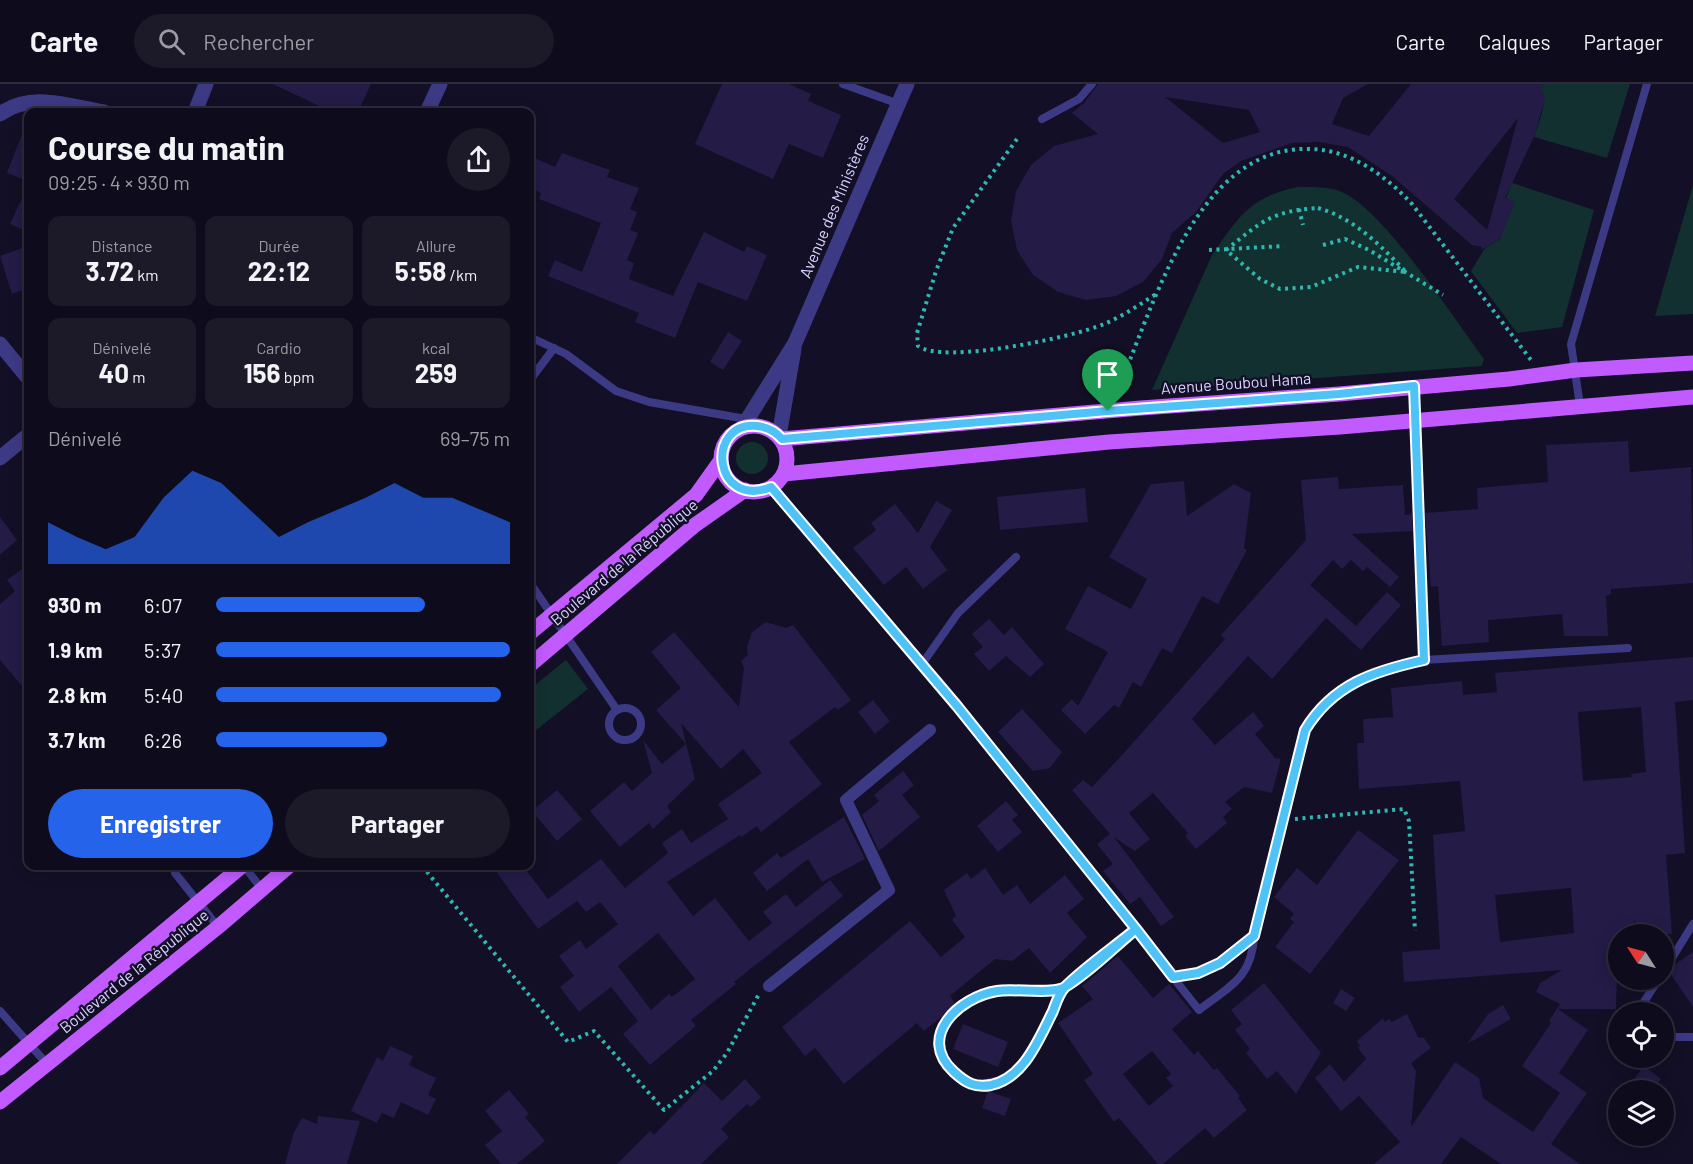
<!DOCTYPE html>
<html lang="fr">
<head>
<meta charset="utf-8">
<style>
  body { margin:0; font-family:Barlow,sans-serif; background:#1c1929; color:#f1f3f6; height:100vh; display:flex; flex-direction:column; font-size:22px; white-space:nowrap }
  * { box-sizing:border-box; margin:0 }
  p { font-size:20px; color:#9b9ba3 }
  .icon { flex:none; width:33px; height:33px; fill:none; stroke:currentColor; stroke-width:2; stroke-linecap:round; stroke-linejoin:round }
  .map { position:relative; flex:1; overflow:hidden }
  .panel { position:absolute; left:24px; top:24px; width:510px; height:762px; display:flex; flex-direction:column; background:#0e0b1c; border-radius:12px; box-shadow:0 3px 15px #0003,0 0 0 2px #2e2b3b }
  .panel>* { flex:none }
  .needle { width:39px; rotate:306deg }
  .controls { position:absolute; left:1608px; top:840px; display:grid; gap:12px }
  .controls a { display:grid; place-items:center; width:66px; height:66px; border-radius:50%; background:#0e0b1c; box-shadow:0 3px 15px #0003,0 0 0 2px #2e2b3b; font-size:30px }
  .pin { position:absolute; display:grid; place-items:center; width:51px; height:51px; color:#fff; margin:-62px -26px; border-radius:50% 50% 50% 0; rotate:-45deg; box-shadow:0 0 6px #0007 }
  .pin .icon { rotate:45deg }
  .round { display:grid; place-items:center; flex:none; width:63px; height:63px; border-radius:32px; background:#1c1929 }
  .head { display:flex; align-items:center; justify-content:space-between; height:102px; padding:0 24px }
  h1 { font-size:33px; font-weight:700; line-height:45px }
  .stats { display:grid; grid-template-columns:repeat(3,1fr); gap:9px; height:102px; padding:6px 24px }
  .stats div { display:grid; align-content:center; border-radius:12px; background:#1c1929; text-align:center }
  .stats b { font-size:26px; font-weight:700 }
  .stats small { font-size:16px; font-weight:400 }
  .stats p { font-size:16px }
  .chart { height:168px; padding:12px 24px }
  .chart p { display:flex; justify-content:space-between }
  .chart svg { width:100%; height:108px; margin-top:6px; fill:#2563eb; opacity:.7 }
  .button { display:flex; gap:12px; margin-top:auto; padding:12px 24px }
  .button a { flex:1; height:69px; border-radius:36px; background:#2563eb; color:#fff; font-size:24px; font-weight:700; line-height:69px; text-align:center }
  .button a+a { background:#1c1929; color:#f1f3f6 }
  ul { padding:0 24px; list-style:none; font-size:20px }
  li { display:grid; grid-template-columns:96px 72px 1fr; align-items:center; height:45px }
  li i { height:15px; border-radius:8px; background:#2563eb }
  header { display:flex; align-items:center; gap:36px; box-sizing:border-box; height:84px; padding:0 30px; background:#0e0b1c; border-bottom:2px solid #2e2b3b }
  header strong { font-size:28px }
  nav { display:flex; gap:33px; margin-inline-start:auto; font-size:21px }
  .search { width:420px; height:54px; background:#1c1929; display:flex; align-items:center; gap:15px; box-sizing:border-box; padding:0 21px; border-radius:33px; color:#9b9ba3; font-size:22px }
  .map>svg:first-child { display:block }
  .green { fill:#12302f }
  .building { fill:#241b47; fill-rule:evenodd }
  .lines { fill:none; stroke-linecap:round; stroke-linejoin:round }
  .path { stroke:#2fb8b0; stroke-width:4; stroke-dasharray:3 4.5; stroke-linecap:butt }
  .service { stroke:#3d3a85; stroke-width:8 }
  .pedestrian { stroke:#3d3a85; stroke-width:12 }
  .minor { stroke:#3d3a85; stroke-width:15 }
  .tertiary { stroke:#3d3a85; stroke-width:15 }
  .primary { stroke:#c25bff; stroke-width:15 }
  .route-casing { stroke:#fff; stroke-width:12 }
  .route { stroke:#4fc3f7; stroke-width:8 }
  .labels { text-anchor:middle; stroke-width:4.5; stroke-linejoin:round; paint-order:stroke }
  .street-label { font-size:16px; fill:#d9d4ff; stroke:#130f26 }
</style>
</head>
<body>
<header>
<strong>Carte</strong>
<div class="search"><svg class="icon" aria-label="search" viewBox="0 0 24 24"><circle cx="10" cy="10" r="6"/><path d="M15 15l6 6"/></svg>Rechercher</div>
<nav><a>Carte</a><a>Calques</a><a>Partager</a></nav>
</header>
<div class="map">
<svg width="1693" height="1080" viewBox="0 0 1693 1080">
  <rect width="100%" height="100%" fill="#130f26"/>
  <path class="green" d="M1537 0H1630L1607 74 1534 53C1539 37 1551 14 1537 0Z
    M1512 99 1594 126 1562 243 1517 249 1471 187 1485 164 1500 155 1514 118 1506 114Z
    M1693 101V230L1655 232Z
    M1298 103C1314 103 1329 102 1344 109 1385 128 1455 236 1484 275L1482 282 1152 306 1212 171C1239 132 1250 113 1298 103Z
    M736 374a16 16 0 1 1 32 0a16 16 0 1 1-32 0Z
    M566 576 588 605 530 651V605Z"/>
  <path class="building" d="M273 0H371L358 28H316L319 22Z
    M722 0H789L811 10 808 17 841 31 823 74 789 60 773 95 695 60Z
    M1098 0H1368L1343 14 1332 40 1369 52 1411 0H1545L1541 4 1545 15 1534 53 1505 114 1515 118 1500 155 1481 166 1482 163 1472 161 1392 92 1348 63 1319 58 1292 59 1241 77 1223 90 1196 128 1172 149 1162 175 1143 198 1116 212 1086 216 1058 208 1033 191 1017 166 1011 137 1016 107 1031 81 1054 62 1098 50 1072 29 1084 19ZM1165 13 1249 26 1260 48 1223 59ZM1518 34 1496 114 1487 146 1454 115Z
    M27 37H28V97L7 89Z
    M562 69 610 86 607 93 639 104 630 125 637 128 630 146 638 149 627 176 634 179 629 195 673 212 704 148 744 168 747 162 767 171 747 217 698 198 675 254 635 238 639 229 548 192 555 176 582 188 601 139 539 115 541 109 530 103V72L555 83Z
    M28 101V148L10 140Z
    M28 162V204L12 210 0 172Z
    M728 248 742 257 723 286 710 278Z
    M1628 357 1630 388 1691 383 1693 499 1611 505V510L1606 512 1608 552H1564L1562 530 1488 536 1489 558 1442 562 1438 502 1431 503 1425 429 1478 425 1477 404 1548 398 1546 361Z
    M1338 393 1339 405 1403 401 1405 431 1412 430 1413 447 1352 450 1399 493 1390 503 1367 483 1363 487 1351 476 1342 485 1333 476 1310 501 1356 542 1387 508 1401 521 1361 566 1326 534 1272 595 1248 572 1192 635 1215 661 1253 628 1264 642 1255 650 1275 674 1281 675 1272 709 1244 703 1225 718 1232 725 1223 733 1227 739 1196 765 1185 752 1188 749 1153 709 1129 729 1150 755 1135 767 1114 753 1174 833 1161 842 1140 813 1130 820 1103 787 1113 780 1097 760 1110 750 1072 706 1083 696 1092 703 1124 669 1225 555 1221 551 1306 456 1301 396Z
    M1184 397 1187 432 1234 400 1251 409 1244 464 1247 466 1218 520 1202 512 1172 569 1162 564 1141 603 1133 598 1119 624 1114 621 1085 650 1061 626 1072 615 1078 622 1108 568 1065 545 1088 502 1131 525 1147 495 1109 473 1151 400Z
    M1085 404 1088 438 1000 446 997 413Z
    M936 417 952 426 930 463 947 486 923 505 906 483 884 501 853 464 876 446 871 439 895 420 918 449Z
    M0 433 17 456 0 471Z
    M28 481V609L0 576V520L15 507 7 496Z
    M989 535 1004 551 1012 543 1044 580 1030 593 1006 572 989 587 974 570 983 563 972 550Z
    M766 538 786 544 793 541 851 616 838 626 835 623 789 658 822 700 761 748 757 742 741 753 740 751 667 798 693 832 715 814 749 857 772 839 763 828 786 810 796 823 830 796 843 812 734 898 736 900 691 936 696 942 650 981 623 950 638 937 611 903 579 928 560 903 574 892 559 872 580 856 586 865 618 840 600 818 586 828 577 817 538 845 492 782H523L548 815 601 775 625 804 668 769 662 759 682 745 691 759 728 735 718 720 762 689 743 665 721 685 681 639 695 695 667 722 671 728 653 745 649 739 620 763 590 727 624 698 632 707 652 689 643 656 662 680 686 660 656 626 681 604 651 568 674 548 739 623 744 584 741 577 748 571 747 563 752 548ZM658 849 695 895 672 913 669 910 651 926 618 882Z
    M1693 573V616L1675 618 1685 769 1666 771 1672 850H1644L1634 836V850H1618L1616 925H1558L1588 946 1559 989 1587 1009 1551 1060 1580 1080H1501L1461 1053 1441 1080H1374L1400 1058 1359 1012 1341 1027 1315 994 1330 980 1344 998 1366 975 1358 964 1360 962 1357 957 1383 934 1385 938 1389 935 1392 938 1407 930 1418 953 1424 954 1431 964 1411 979 1416 987 1411 1043 1455 978 1479 994 1483 1014 1533 1048 1560 1009 1522 982 1551 939 1549 937 1560 920 1536 908 1540 899 1562 886 1404 898 1402 868 1440 865 1433 751 1465 747 1460 697 1359 705 1357 659H1364L1363 635 1393 633 1391 604 1462 597 1463 611 1497 608 1495 589ZM1641 623 1646 688 1631 690 1632 693 1583 697 1578 628ZM1571 804 1574 849 1500 858 1495 811Z
    M873 616 890 637 875 650 858 628Z
    M1022 625 1062 668 1050 684 1033 687 998 648Z
    M903 687 914 701 902 711 920 733 879 767 862 731 879 717 874 711Z
    M557 706 582 735 557 757 532 727Z
    M1006 717 1018 731 1012 736 1022 748 998 768 977 742Z
    M844 733 865 775 822 798 808 775 767 807 753 789 777 769 781 774Z
    M1358 746 1399 776 1310 890 1275 863 1294 838 1290 835 1294 830 1274 813 1297 784 1317 801Z
    M985 784 1003 811 1017 801 1030 820 1065 791 1084 815 1067 829 1087 853 1050 889 1029 864 1012 877 995 875 950 912 955 919 940 934 924 947 917 939 844 1000 815 964 805 972 782 943 910 837 941 873 965 853 952 836 956 832 944 806 967 789 971 795Z
    M1693 868V923L1670 889 1677 879Z
    M1118 872 1153 914 1169 900 1192 928 1172 945 1194 971 1198 967 1214 986 1217 984 1240 1012 1238 1014 1247 1026 1214 1054 1205 1044 1163 1080H1158L1119 1034 1114 1038 1084 996 1093 990 1058 939 1093 915 1082 902ZM1152 967 1171 990 1166 994 1173 1002 1149 1022 1123 990Z
    M1264 899 1321 969 1296 1010 1277 987 1267 995 1246 969 1250 965 1235 946 1242 940 1231 926Z
    M1341 905 1355 914 1346 927 1333 919Z
    M1503 921 1511 935 1467 960 1488 930Z
    M963 940 1008 958 998 983 953 965Z
    M390 962 413 972 409 981 436 994 428 1011 436 1015 428 1031 401 1018 394 1034 382 1029 377 1039 351 1027 377 973 383 977Z
    M1644 982 1661 995 1652 1006 1635 994Z
    M745 995 761 1013 751 1023 747 1020 721 1045 729 1053 701 1080H617L650 1047 654 1051 704 999 722 1017Z
    M509 1006 529 1030 525 1033 545 1057 517 1080H501L485 1061 502 1047 485 1027Z
    M988 1007 1011 1015 1005 1032 982 1024Z
    M318 1032 360 1037 347 1080H285L294 1048 302 1034 317 1040Z"/>
  <g class="lines">
    <path class="path" d="M1017 55 953 144 936 187 917 249 918 262C943 281 1074 253 1104 240 1123 232 1139 221 1156 210
      M1318 124C1354 134 1381 162 1406 188L1358 183 1311 203 1280 205 1260 195 1226 166C1261 138 1271 127 1318 124Z
      M1299 125 1303 141
      M1323 161 1345 155 1369 166 1443 211
      M1209 166 1284 162
      M1116 310C1153 226 1195 60 1311 65 1351 66 1386 92 1412 120L1531 276
      M1295 735 1404 725 1409 737 1415 847
      M422 782 568 958 594 947 664 1026 713 987 727 969 759 910"/>
    <path class="service" d="M843 0 899 20
      M1042 35 1079 15 1092 0
      M530 253 566 270 616 307 649 318 746 335
      M530 296 554 264
      M1414 302 1424 576
      M1580 322 1571 260 1647 0
      M771 403 957 622 1199 926C1230 902 1252 894 1254 852L1305 646C1333 600 1374 587 1424 576L1628 564
      M530 499 617 626
      M922 580 958 529 1016 473
      M609 640a16 16 0 1 1 32 0a16 16 0 1 1-32 0Z
      M175 782V789L218 843
      M244 782 261 804
      M1664 887 1693 840
      M1173 893C1210 887 1226 874 1254 852
      M1063 905 996 907 967 918 948 933 939 950 942 974 963 997 976 1002 1012 993 1038 958 1063 905 1136 845
      M0 927 48 981
      M1646 928 1642 921 1658 896
      M1664 948 1669 953H1693"/>
    <path class="pedestrian" d="M769 902 889 806 846 716 930 646"/>
    <path class="minor" d="M195 28 206 0
      M427 28 440 0
      M0 30C31 7 68 22 104 28
      M0 260 28 294
      M0 374 28 351"/>
    <path class="tertiary" d="M742 344 795 259 907 0
      M779 352 794 265"/>
    <path class="primary" d="M721 375a33 33 0 1 1 66 0a33 33 0 1 1-66 0Z
      M781 355 1141 324 1339 310 1509 295 1576 286 1693 279
      M784 390 1109 358 1340 343 1693 313
      M530 549 696 411 721 376
      M530 581 695 441 745 406
      M0 984 242 782
      M0 1018 218 843 289 782"/>
  </g>
  <g class="lines">
    <defs>
      <path id="route" d="M1108 327 782 355C776 348 767 343 757 342 705 337 713 426 771 403L957 622 1136 845C1113 864 1086 882 1065 903 1059 909 1056 919 1053 927 1039 955 1024 994 991 1001 975 1004 966 999 954 988 916 953 959 913 997 907 1014 904 1052 911 1065 903 1090 888 1113 864 1136 845L1173 893 1198 889 1220 879 1254 852 1305 646C1333 600 1374 587 1424 576L1414 302 1339 310 1108 327"/>
    </defs>
    <use href="#route" class="route-casing"/>
    <use href="#route" class="route"/>
  </g>
  <g class="labels">
    <g class="street-label">
      <text transform="translate(834 122) rotate(-67)" y="6">Avenue des Ministères</text>
      <text transform="translate(1236 299) rotate(-4)" y="6">Avenue Boubou Hama</text>
      <text transform="translate(624 478) rotate(-40)" y="6">Boulevard de la République</text>
      <text transform="translate(134 887) rotate(-39)" y="6">Boulevard de la République</text>
    </g>
  </g>
</svg>
<div class="controls">
<a><svg class="needle" viewBox="-14 -14 28 28"><path d="M0-13l5 13h-10z" fill="#e53935"/><path d="M0 13l5-13h-10z" fill="#9b9ba3"/></svg></a>
<a><svg class="icon" aria-label="locate" viewBox="0 0 24 24"><circle cx="12" cy="12" r="6"/><path d="M12 2v4M12 18v4M2 12h4M18 12h4"/></svg></a>
<a><svg class="icon" aria-label="layers" viewBox="0 0 24 24"><path d="M12 4l9 5-9 5-9-5zM3 14l9 5 9-5"/></svg></a>
</div>
<div class="pin" style="left:1108px;top:327px;background:#1e9e55"><svg class="icon" aria-label="arrive" viewBox="0 0 24 24"><path d="M6 21V4h12l-3 4 3 4H6"/></svg></div>
<section class="panel">
<div class="head"><div><h1>Course du matin</h1><p>09:25 · 4 × 930 m</p></div><a class="round"><svg class="icon" aria-label="share" viewBox="0 0 24 24"><path d="M12 15V3M7 8l5-5 5 5M5 13v7h14v-7"/></svg></a></div>
<div class="stats">
<div><p>Distance</p><b>3.72<small> km</small></b></div>
<div><p>Durée</p><b>22:12</b></div>
<div><p>Allure</p><b>5:58<small> /km</small></b></div>
</div>
<div class="stats">
<div><p>Dénivelé</p><b>40<small> m</small></b></div>
<div><p>Cardio</p><b>156<small> bpm</small></b></div>
<div><p>kcal</p><b>259</b></div>
</div>
<div class="chart"><p><span>Dénivelé</span>69–75 m</p>
<svg viewBox="0 0 160 44" preserveAspectRatio="none"><path d="M0 44V27L10 33L20 38L30 33L40 17L50 6L60 11L70 22L80 33L90 27L100 22L110 17L120 11L130 17L140 17L150 22L160 27V44z"/></svg>
</div>
<ul>
<li><b>930 m</b>6:07<i style="width:71%"></i></li>
<li><b>1.9 km</b>5:37<i style="width:100%"></i></li>
<li><b>2.8 km</b>5:40<i style="width:97%"></i></li>
<li><b>3.7 km</b>6:26<i style="width:58%"></i></li>
</ul>
<div class="button"><a>Enregistrer</a><a>Partager</a></div>
</section>
</div>
</body>
</html>
